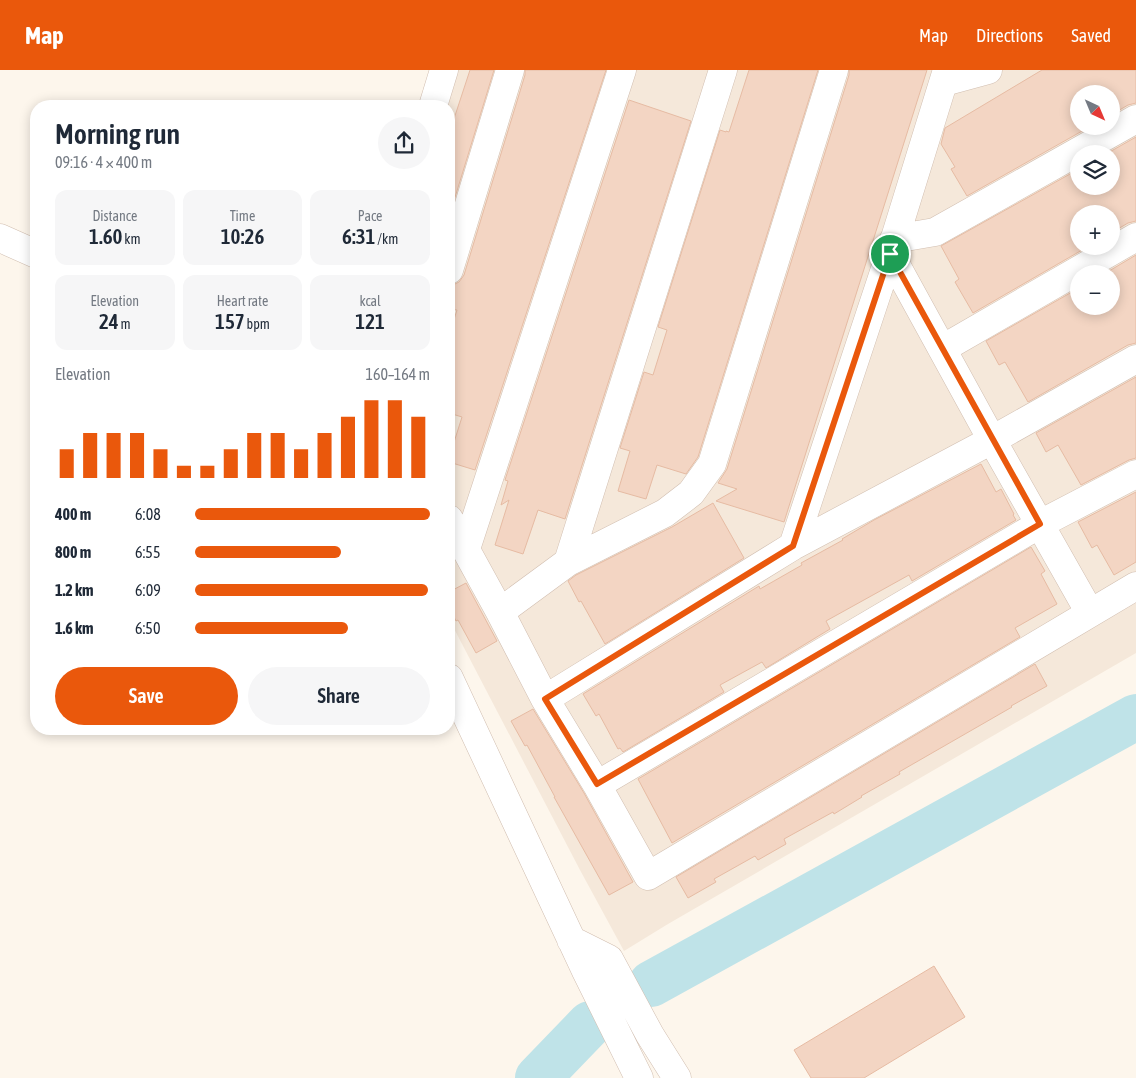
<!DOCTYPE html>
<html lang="en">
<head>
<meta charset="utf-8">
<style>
  body { margin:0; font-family:"Asap Condensed",sans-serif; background:#f6f6f7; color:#1f2937; height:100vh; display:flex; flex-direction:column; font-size:19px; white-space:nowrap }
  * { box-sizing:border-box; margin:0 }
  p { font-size:16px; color:#747a83 }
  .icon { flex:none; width:28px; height:28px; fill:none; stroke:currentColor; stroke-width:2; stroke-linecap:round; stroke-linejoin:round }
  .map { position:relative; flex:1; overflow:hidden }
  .side { position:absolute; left:30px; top:30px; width:425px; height:635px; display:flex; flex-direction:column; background:#fff; border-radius:20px; box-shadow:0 2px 12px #0003 }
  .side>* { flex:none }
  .needle { width:32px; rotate:136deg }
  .fabs { position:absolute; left:1070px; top:15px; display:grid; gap:10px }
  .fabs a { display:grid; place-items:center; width:50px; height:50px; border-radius:50%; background:#fff; box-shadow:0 2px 12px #0003; font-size:25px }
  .pin { position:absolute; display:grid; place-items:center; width:42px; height:42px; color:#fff; margin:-21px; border:2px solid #fff; border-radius:50%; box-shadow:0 1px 5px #0007 }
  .round { display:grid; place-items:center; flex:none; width:52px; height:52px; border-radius:26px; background:#f6f6f7 }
  .head { display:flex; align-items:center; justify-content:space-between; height:85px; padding:0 25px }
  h1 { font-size:28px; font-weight:600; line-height:38px }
  .figures { display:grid; grid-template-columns:repeat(3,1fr); gap:8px; height:85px; padding:5px 25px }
  .figures div { display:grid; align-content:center; border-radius:12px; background:#f6f6f7; text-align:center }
  .figures b { font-size:21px; font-weight:600 }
  .figures small { font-size:14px; font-weight:400 }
  .figures p { font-size:14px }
  .chart { height:140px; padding:10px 25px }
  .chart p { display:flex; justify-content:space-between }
  .chart svg { width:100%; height:90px; margin-top:5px; stroke:#ea580c; stroke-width:6 }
  .primary-button { display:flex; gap:10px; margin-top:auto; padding:10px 25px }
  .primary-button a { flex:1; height:58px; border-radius:30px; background:#ea580c; color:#fff; font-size:20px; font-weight:600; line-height:58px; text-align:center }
  .primary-button a+a { background:#f6f6f7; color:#1f2937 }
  ul { padding:0 25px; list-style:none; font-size:16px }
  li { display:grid; grid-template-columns:80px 60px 1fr; align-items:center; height:38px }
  li i { height:12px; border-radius:6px; background:#ea580c }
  header { display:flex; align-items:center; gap:30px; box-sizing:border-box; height:70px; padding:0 25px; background:#ea580c; color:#fff }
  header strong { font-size:24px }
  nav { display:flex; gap:28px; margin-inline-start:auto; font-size:18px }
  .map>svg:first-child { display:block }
  .residential { fill:#f5e8da; fill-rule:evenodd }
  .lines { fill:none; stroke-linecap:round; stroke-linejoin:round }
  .river { stroke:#bfe3e8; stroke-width:46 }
  .building { fill:#f3d5c3; stroke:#e6bba3 }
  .minor-casing { stroke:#d1beb0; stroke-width:29 }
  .minor { stroke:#fff; stroke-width:28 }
  .route-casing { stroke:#fff; stroke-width:10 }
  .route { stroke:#ea580c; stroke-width:6 }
</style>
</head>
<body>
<header>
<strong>Map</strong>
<nav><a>Map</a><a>Directions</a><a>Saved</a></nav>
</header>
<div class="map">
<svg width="1136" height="1008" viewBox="0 0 1136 1008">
  <rect width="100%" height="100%" fill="#fdf6ec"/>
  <path class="residential" d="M458 0H1136V583L668 854 624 881 580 800 449 549V36H446ZM1079 24H1111V56H1079ZM1079 84H1111V116H1079ZM1079 144H1111V176H1079ZM1079 204H1111V236H1079Z"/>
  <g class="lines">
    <path class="river" d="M651 914 1136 647
      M538 1008 590 954"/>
  </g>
  <path class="building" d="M470 0H494L449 147V64Z
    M525 0H606L475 400 449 392V388L462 347 449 343V265L457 240 449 239V215H453L459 212 464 205 525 5Z
    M749 0H818L698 387 686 404 657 395 646 429 618 421 630 381 620 378 644 302 653 305 667 260 658 257 720 60 726 62V61L729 62Z
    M849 0H927L784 452 716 431 737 419 718 413 727 399 849 5Z
    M1042 0H1136V33L1128 35 1111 45V24H1079V56H1091L967 126 951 99 955 97 941 74 945 58Z
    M629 30 691 51 565 449 538 440 523 484 495 475 509 430 501 435 508 411 505 410Z
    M1136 67V151L1128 153 1111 163V144H1079V176H1089L973 243 955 212 959 209 941 176 1079 99V116H1111V84H1106Z
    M1136 185V273L1128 275 1028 332 1005 292 999 295 986 271 1079 218V236H1111V204H1104Z
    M1136 307V388L1129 390 1081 415 1058 375 1046 382 1036 363Z
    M981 394 996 422 1001 419 1014 444 1013 445 1016 450 912 511 909 505 826 551 830 559 766 598 762 592 720 615 724 622 623 682 620 678 618 679 599 644 596 646 583 624 759 516 760 519 802 495 801 493 843 470 842 469 874 450Z
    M1136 422V492L1114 505 1097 475 1092 478 1078 452Z
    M713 433 744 488 605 574 581 531 579 532 568 511 576 505 672 457Z
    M1031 477 1045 501 1041 504 1057 534 1015 558 1020 567 672 773 638 709Z
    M466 513 497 571 476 583 458 550 456 551 449 537V522Z
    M1035 594 1047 616 1011 636 1012 637 899 702 900 704 861 726 862 727 834 744 833 742 784 769 786 774 758 790 755 786 714 809 716 812 688 828 676 807Z
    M533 639 584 723 633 812 609 825 554 727H555L527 675 525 676 511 651Z
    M934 896 965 947 864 1008H811L794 980Z"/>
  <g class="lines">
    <defs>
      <path id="minor" d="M944 12 988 0
        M433 36 444 0
        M0 168 36 184
        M894 169 935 162 1136 49
        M890 184 992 370 1090 543
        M449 200 510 0
        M942 279 1136 167
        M449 449 500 542 545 629 793 476 992 370 1136 289
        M793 476 890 184 947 0
        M466 479 622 0
        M568 492 723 0
        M500 542 568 492 665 443 691 423 712 394 834 0
        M449 608 586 901 639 1008
        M545 629 597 715 648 806 1136 516
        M597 715 1040 454 1136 404
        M571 870 609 889 650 965 677 1008"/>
    </defs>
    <use href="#minor" class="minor-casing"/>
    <use href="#minor" class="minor"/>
  </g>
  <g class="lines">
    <defs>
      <path id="route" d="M890 184 1040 454 597 714 545 629 793 476Z"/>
    </defs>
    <use href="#route" class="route-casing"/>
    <use href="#route" class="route"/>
  </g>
</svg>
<div class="fabs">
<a><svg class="needle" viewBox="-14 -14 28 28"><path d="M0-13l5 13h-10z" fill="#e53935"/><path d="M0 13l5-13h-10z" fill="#747a83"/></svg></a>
<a><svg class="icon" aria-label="layers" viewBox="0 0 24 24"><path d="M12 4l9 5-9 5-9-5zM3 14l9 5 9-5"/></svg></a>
<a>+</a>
<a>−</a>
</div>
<div class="pin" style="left:890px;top:184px;background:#1e9e55"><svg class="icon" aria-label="arrive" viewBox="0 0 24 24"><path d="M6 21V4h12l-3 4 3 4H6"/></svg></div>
<section class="side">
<div class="head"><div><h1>Morning run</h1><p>09:16 · 4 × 400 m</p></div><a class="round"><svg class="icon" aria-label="share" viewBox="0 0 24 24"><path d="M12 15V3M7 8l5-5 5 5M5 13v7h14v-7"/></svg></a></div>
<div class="figures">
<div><p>Distance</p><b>1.60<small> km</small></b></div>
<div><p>Time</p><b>10:26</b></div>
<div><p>Pace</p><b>6:31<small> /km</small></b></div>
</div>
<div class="figures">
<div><p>Elevation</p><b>24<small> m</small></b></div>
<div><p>Heart rate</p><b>157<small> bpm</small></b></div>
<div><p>kcal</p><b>121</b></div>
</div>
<div class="chart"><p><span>Elevation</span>160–164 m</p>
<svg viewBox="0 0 160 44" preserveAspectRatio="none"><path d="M5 44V30M15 44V22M25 44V22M35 44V22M45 44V30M55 44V38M65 44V38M75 44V30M85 44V22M95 44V22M105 44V30M115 44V22M125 44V14M135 44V6M145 44V6M155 44V14"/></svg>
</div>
<ul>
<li><b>400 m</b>6:08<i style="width:100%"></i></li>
<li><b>800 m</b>6:55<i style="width:62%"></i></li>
<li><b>1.2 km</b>6:09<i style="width:99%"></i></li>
<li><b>1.6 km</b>6:50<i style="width:65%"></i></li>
</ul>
<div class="primary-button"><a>Save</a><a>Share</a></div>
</section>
</div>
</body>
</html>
